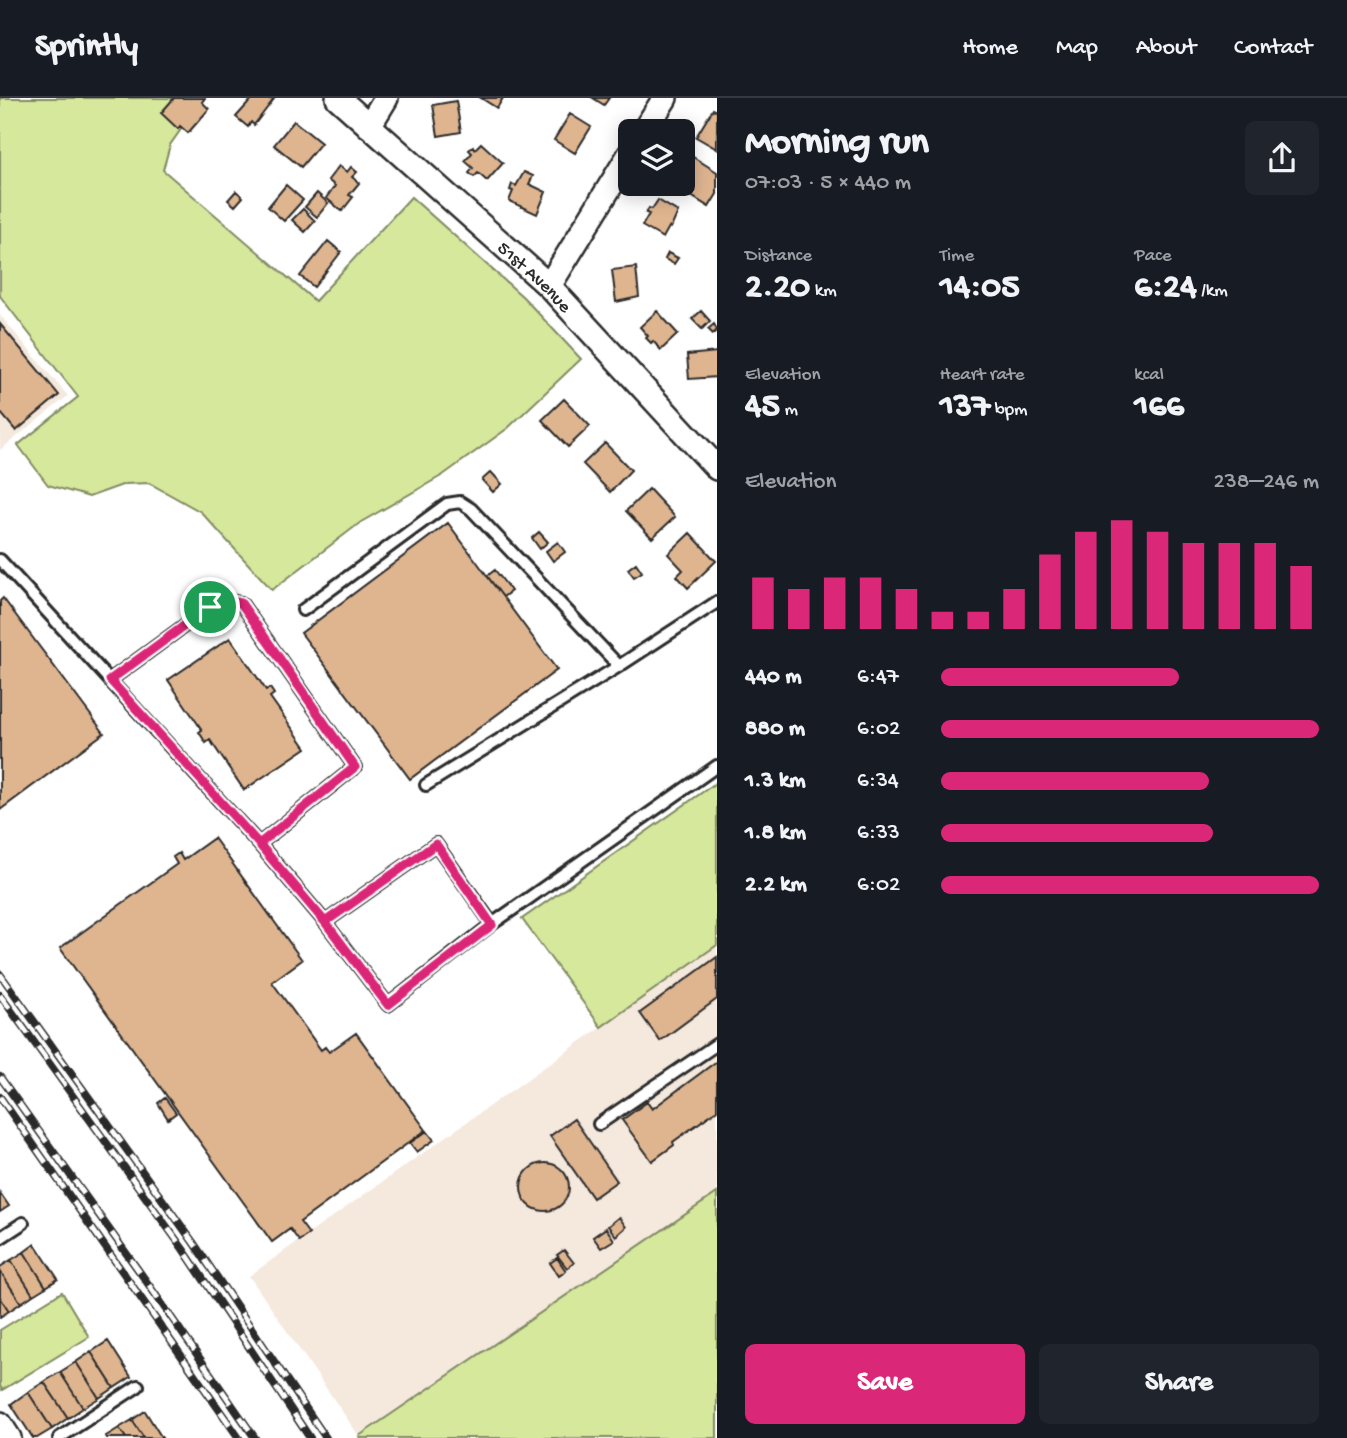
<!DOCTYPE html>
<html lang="en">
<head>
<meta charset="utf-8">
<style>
  body { margin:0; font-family:"Gochi Hand",sans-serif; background:#20242c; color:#f1f3f6; height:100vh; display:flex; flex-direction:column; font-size:26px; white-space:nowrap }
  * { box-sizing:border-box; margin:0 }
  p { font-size:23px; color:#9ea1a6 }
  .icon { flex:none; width:38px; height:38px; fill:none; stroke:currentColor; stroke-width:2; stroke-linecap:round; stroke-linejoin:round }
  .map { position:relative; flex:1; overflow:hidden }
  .side { display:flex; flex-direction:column; background:#171b24; width:630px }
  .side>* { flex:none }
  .controls { position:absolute; left:618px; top:21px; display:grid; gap:14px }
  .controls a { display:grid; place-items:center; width:77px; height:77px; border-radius:10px; background:#171b24; box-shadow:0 4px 18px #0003; font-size:35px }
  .pin { position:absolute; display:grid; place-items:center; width:60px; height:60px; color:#fff; margin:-30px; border:4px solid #fff; border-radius:50%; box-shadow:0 2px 7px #0007 }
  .round { display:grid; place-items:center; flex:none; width:74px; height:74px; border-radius:10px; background:#20242c }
  .summary { display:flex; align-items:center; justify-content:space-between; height:119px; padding:0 28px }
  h1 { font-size:38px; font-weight:800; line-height:52px }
  .figures { display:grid; grid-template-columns:repeat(3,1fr); gap:10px; height:119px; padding:7px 28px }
  .figures div { display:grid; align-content:center }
  .figures b { font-size:35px; font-weight:800 }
  .figures small { font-size:19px; font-weight:400 }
  .figures p { font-size:19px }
  .chart { height:196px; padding:14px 28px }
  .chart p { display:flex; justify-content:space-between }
  .chart svg { width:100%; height:126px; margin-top:7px; stroke:#db2777; stroke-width:6 }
  .button { display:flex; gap:14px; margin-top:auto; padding:14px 28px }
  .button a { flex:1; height:80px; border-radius:10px; background:#db2777; color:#fff; font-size:28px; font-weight:800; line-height:80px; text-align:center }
  .button a+a { background:#20242c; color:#f1f3f6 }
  ul { padding:0 28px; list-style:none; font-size:23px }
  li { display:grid; grid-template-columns:112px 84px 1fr; align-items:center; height:52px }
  li i { height:18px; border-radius:9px; background:#db2777 }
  header { display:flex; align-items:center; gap:42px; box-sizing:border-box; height:98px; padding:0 35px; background:#171b24; border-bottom:2px solid #363941 }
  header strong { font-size:33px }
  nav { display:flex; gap:38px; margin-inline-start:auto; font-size:24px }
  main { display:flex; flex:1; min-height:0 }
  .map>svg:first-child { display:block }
  .built { fill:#f5e9de }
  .green { fill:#d6e89c; stroke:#808a64; stroke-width:2 }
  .building { fill:#dfb590; stroke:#2b2b2b; stroke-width:2 }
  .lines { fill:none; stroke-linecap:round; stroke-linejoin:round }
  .lane-casing { stroke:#2b2b2b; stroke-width:16 }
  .street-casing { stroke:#2b2b2b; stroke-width:28 }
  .lane { stroke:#fff; stroke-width:10 }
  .street { stroke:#fff; stroke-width:23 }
  .rail-casing { stroke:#2b2b2b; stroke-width:8 }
  .rail { stroke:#fff; stroke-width:5; stroke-dasharray:16; stroke-linecap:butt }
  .route-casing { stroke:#fff; stroke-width:14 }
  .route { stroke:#db2777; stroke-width:9 }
  .labels { text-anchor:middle; stroke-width:5; stroke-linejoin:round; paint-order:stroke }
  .street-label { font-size:19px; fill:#2b2b2b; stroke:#fff }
</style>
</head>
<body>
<header>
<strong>Sprintly</strong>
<nav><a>Home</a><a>Map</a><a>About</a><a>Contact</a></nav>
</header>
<main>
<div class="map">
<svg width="717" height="1340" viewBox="0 0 717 1340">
  <rect width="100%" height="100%" fill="#fff"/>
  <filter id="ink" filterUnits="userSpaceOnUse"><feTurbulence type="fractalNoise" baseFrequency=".0143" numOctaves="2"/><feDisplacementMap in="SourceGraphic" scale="14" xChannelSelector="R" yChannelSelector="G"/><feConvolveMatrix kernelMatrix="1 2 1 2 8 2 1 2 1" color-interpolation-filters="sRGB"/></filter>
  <g filter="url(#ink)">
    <path class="built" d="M0 217 68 298 0 352Z
      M717 847V1095L359 1338 249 1178Z"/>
    <path class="green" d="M0 0H203L170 47 163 72 315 203 411 99 523 199 581 261 508 330 443 377 361 424 272 492 201 414 149 385 125 386 89 399 48 387 18 347 78 299 0 198Z
      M717 684V847L601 929 522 821Z
      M717 1095V1340H360L359 1338Z
      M62 1194 89 1239 2 1292 0 1288V1232Z"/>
    <path class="building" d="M174 0H205L202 4 209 11 188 35 180 28 178 31 161 15Z
      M253 0 274 1 254 27 251 24 248 29 236 19Z
      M481 0H503L497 10Z
      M593 0H609L604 7Z
      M456 3 461 34 438 38 433 7Z
      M713 11 717 13V51L696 39Z
      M570 16 591 29 575 55 554 42Z
      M294 23 321 45 301 69 274 47Z
      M481 45 503 65 487 83 478 75 474 79 469 75 473 70 465 63 472 55 469 52 473 48 475 51Z
      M685 54 717 74V96L709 109 672 86H682V59Z
      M339 68 347 74 351 69 357 74 352 79 359 85 349 97 353 99 342 113 326 100 335 88 328 82Z
      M524 74 533 78 529 86 546 94 537 116 509 103 513 93 510 92 512 86 516 88Z
      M286 87 303 102 284 123 268 109Z
      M236 93 243 99 235 108 228 102Z
      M317 95 328 105 317 119 305 109Z
      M658 102 678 114 671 130 669 129 663 140 642 128 649 116 646 115 649 110 652 111Z
      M303 111 315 123 305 134 292 122Z
      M328 143 341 154 314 189 300 178Z
      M668 155 678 160 674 166 665 161Z
      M636 169 639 199 616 204 612 172Z
      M657 213 678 236 661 252 653 243 651 245 646 240 648 238 640 229Z
      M701 213 710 223 702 231 692 221Z
      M0 226 59 297 16 333 0 314Z
      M714 226 717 232 713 236 708 231Z
      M717 254V279L689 281 687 257Z
      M564 301 590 328 568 349 542 322Z
      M605 345 631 372 610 394 583 366Z
      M491 374 502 386 493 394 482 382Z
      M649 391 675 419 652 440 626 413Z
      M448 425 557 572 410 681 301 535Z
      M539 434 548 444 540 451 532 440Z
      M690 435 716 463 688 490 677 478 683 472 668 456Z
      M558 444 565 454 553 463 546 453Z
      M636 465 642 474 634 479 628 471Z
      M495 472 511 493 503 499 487 478Z
      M3 500 104 635 0 712V503Z
      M230 540 266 592 270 590 274 596 270 599 306 650 244 692 210 642 206 645 199 634 202 632 168 582Z
      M214 740 302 862 272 884 321 952 325 949 329 954 356 935 426 1032 300 1124 309 1136 299 1143 290 1131 272 1144 60 850 177 766 173 759 179 755 183 762Z
      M717 859V901L660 943 640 915Z
      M717 963V1012L673 1044 674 1047 652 1063 622 1022 647 1004 652 1011Z
      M165 1000 176 1015 168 1021 158 1005Z
      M574 1021 617 1083 593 1100 550 1038Z
      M427 1033 434 1042 417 1054 410 1045Z
      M521 1089a24 24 0 1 1 48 0a24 24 0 1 1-48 0Z
      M0 1095 9 1108 0 1114Z
      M619 1119 626 1129 616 1138 608 1128Z
      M606 1130 614 1142 601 1150 593 1139Z
      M35 1146 58 1181 46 1189 24 1154Z
      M564 1152 574 1165 567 1170 557 1157Z
      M24 1154 46 1189 33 1197 11 1162Z
      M557 1160 566 1173 559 1178 550 1165Z
      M11 1162 33 1197 21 1205 0 1173V1169Z
      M0 1173 21 1205 9 1213 0 1199Z
      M0 1199 9 1213 0 1219Z
      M108 1243 131 1279 114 1290 91 1254Z
      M91 1254 114 1290 99 1300 76 1264Z
      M76 1264 99 1300 83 1310 60 1274Z
      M60 1274 83 1310 68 1320 44 1284Z
      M44 1284 68 1320 52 1331 28 1294Z
      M28 1294 52 1331 37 1340H33L11 1306Z
      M145 1313 162 1340H144L132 1322Z
      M132 1322 144 1340H126L119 1330Z
      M119 1330 126 1340H107L106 1338Z"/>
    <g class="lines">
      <defs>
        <path id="lane" d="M0 462 259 746 325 824 388 907 492 826 717 668
          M303 512 447 406 460 404 471 411 619 568
          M110 582 210 509 225 502 241 505 355 669 259 746
          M426 687 619 568 717 504
          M325 824 436 746 492 826
          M599 1026 717 946
          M0 1140 23 1125
          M59 1340 138 1288"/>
        <g id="street">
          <path id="s1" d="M338 0 549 188 717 370"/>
          <path d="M369 28 386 0"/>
          <path d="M644 33 665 0"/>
          <path d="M549 188 630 56"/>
          <path d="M0 1326 9 1340"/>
        </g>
      </defs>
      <use href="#lane" class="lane-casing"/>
      <use href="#street" class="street-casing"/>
      <use href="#lane" class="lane"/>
      <use href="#street" class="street"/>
      <defs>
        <path id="rail" d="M0 876 193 1144 326 1340
          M0 897 183 1151 310 1340
          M0 979 144 1180 255 1340
          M0 999 239 1340"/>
      </defs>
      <use href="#rail" class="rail-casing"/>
      <use href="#rail" class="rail"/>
    </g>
  </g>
  <g class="lines" filter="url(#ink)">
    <defs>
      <path id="route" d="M210 509 110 582 259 746 325 824 388 907 492 827 436 746 325 824 259 746 355 669 241 505 225 502 210 509"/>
    </defs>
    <use href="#route" class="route-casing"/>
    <use href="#route" class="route"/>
  </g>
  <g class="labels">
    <g class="street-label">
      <text dy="7" stroke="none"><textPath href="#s1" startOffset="266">51st Avenue</textPath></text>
    </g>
  </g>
</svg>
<div class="controls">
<a><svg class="icon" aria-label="layers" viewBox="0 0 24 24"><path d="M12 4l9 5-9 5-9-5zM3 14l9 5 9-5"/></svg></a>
</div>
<div class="pin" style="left:210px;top:509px;background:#1e9e55"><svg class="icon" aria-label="arrive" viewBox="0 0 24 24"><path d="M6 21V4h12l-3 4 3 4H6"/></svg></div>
</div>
<section class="side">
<div class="summary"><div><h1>Morning run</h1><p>07:03 · 5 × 440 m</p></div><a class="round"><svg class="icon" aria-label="share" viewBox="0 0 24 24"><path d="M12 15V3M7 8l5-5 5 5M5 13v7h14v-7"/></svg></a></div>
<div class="figures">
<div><p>Distance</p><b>2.20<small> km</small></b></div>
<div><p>Time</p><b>14:05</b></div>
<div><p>Pace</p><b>6:24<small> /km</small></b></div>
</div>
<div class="figures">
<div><p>Elevation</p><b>45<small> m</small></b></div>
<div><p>Heart rate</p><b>137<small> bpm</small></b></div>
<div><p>kcal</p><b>166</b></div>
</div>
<div class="chart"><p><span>Elevation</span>238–246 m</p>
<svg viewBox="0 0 160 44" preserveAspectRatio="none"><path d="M5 44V26M15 44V30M25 44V26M35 44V26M45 44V30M55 44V38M65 44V38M75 44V30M85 44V18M95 44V10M105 44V6M115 44V10M125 44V14M135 44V14M145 44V14M155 44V22"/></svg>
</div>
<ul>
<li><b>440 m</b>6:47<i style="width:63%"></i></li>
<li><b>880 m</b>6:02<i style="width:100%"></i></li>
<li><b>1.3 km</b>6:34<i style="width:71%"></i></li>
<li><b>1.8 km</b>6:33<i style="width:72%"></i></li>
<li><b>2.2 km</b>6:02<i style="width:100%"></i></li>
</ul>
<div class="button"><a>Save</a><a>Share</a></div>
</section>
</main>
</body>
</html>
